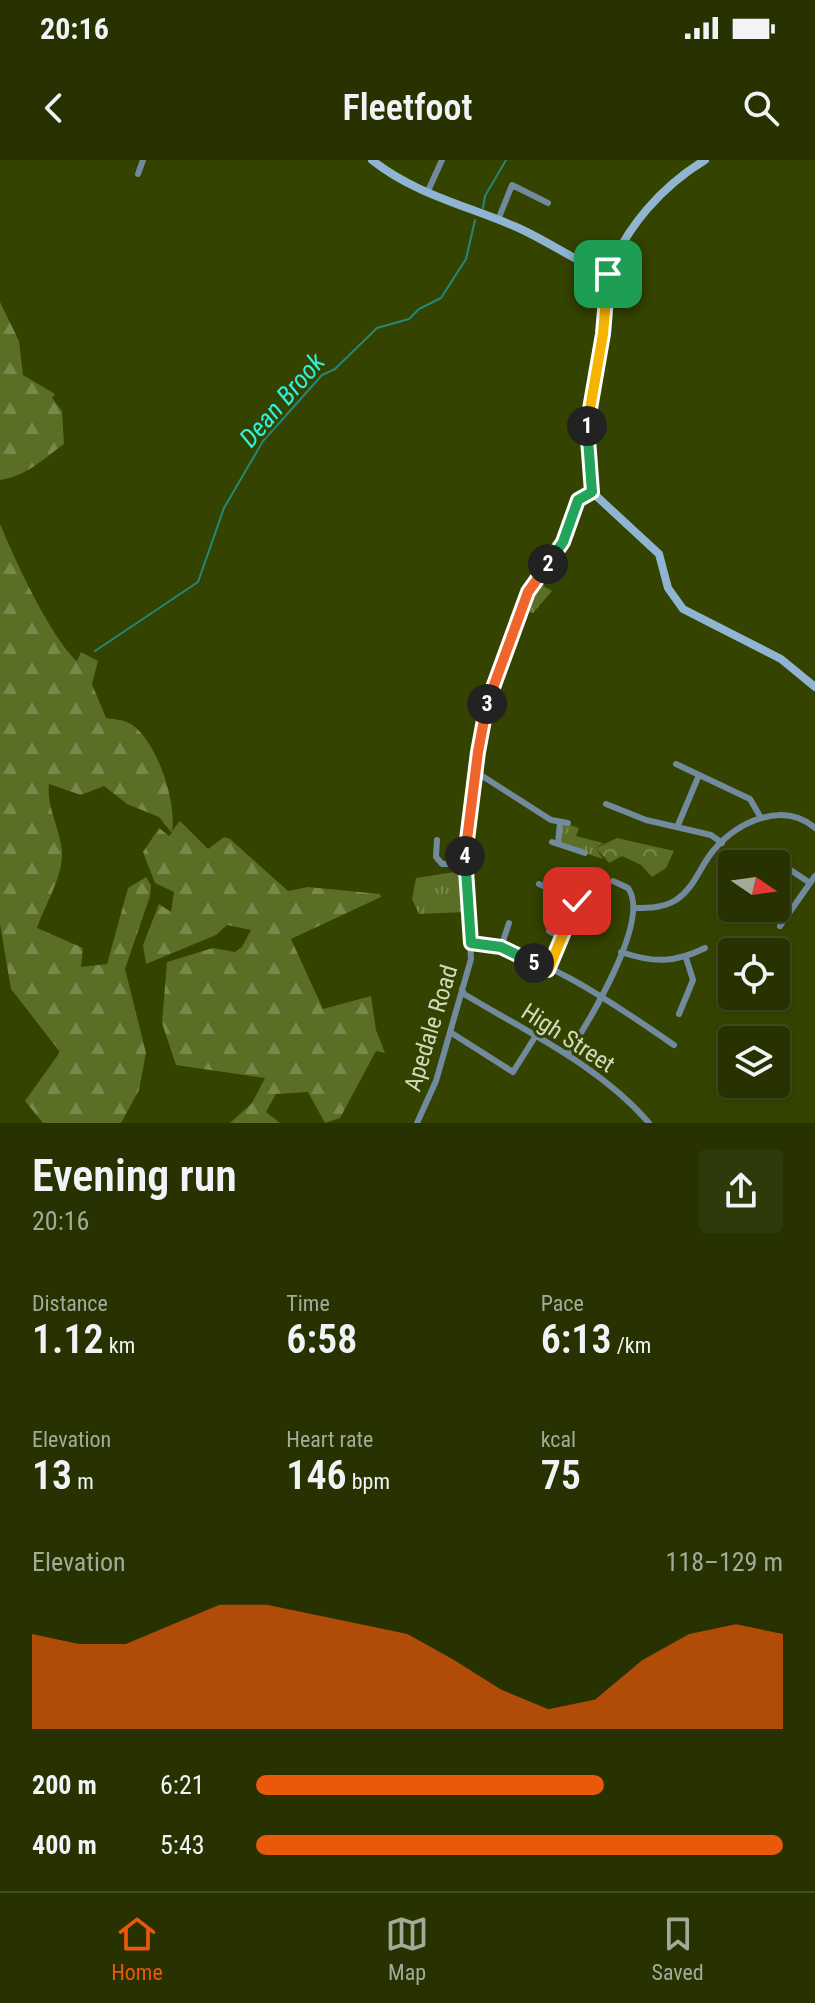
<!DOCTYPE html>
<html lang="en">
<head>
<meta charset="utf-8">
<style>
  body { margin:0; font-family:"Roboto Condensed",sans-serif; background:#2f3a0a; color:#f1f3f6; height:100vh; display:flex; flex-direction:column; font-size:30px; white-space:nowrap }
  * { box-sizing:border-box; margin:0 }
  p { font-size:26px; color:#a4aa99 }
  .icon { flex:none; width:44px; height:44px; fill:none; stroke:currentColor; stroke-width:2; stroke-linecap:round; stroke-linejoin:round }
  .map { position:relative; height:963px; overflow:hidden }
  .details { display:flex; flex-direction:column; background:#273200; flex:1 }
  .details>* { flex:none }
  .needle { width:52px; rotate:103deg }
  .controls { position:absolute; left:718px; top:690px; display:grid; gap:16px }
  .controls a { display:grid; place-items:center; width:72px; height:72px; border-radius:8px; background:#273200; box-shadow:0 2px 6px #0004,0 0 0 2px #434d22; font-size:40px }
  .pin { position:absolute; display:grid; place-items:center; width:68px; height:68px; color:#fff; margin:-34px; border-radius:16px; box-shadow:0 4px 12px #0006 }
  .km { position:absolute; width:40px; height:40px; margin:-20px; border-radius:50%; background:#222; color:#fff; font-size:22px; line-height:40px; text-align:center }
  .round { display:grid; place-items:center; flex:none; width:84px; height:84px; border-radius:8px; background:#2f3a0a }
  .summary { display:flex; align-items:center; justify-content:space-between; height:136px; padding:0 32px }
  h1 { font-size:44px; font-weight:600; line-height:60px }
  .stats { display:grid; grid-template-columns:repeat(3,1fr); gap:12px; height:136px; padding:8px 32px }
  .stats div { display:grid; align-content:center }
  .stats b { font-size:40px; font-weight:600 }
  .stats small { font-size:22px; font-weight:400 }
  .stats p { font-size:22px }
  .chart { height:224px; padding:16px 32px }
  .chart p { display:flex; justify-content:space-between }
  .chart svg { width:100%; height:144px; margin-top:8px; fill:#ea580c; opacity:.7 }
  ul { padding:0 32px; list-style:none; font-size:26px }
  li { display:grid; grid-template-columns:128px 96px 1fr; align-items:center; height:60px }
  li i { height:20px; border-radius:10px; background:#ea580c }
  .status { display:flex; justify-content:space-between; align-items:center; height:56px; padding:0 40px; background:#273200; direction:ltr }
  .status svg { height:22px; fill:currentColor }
  header { display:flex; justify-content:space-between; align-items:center; height:104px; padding:0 32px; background:#273200; font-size:36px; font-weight:600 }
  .tabs { display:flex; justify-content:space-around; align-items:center; height:112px; border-top:2px solid #434d22; background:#273200; font-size:22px; color:#a4aa99 }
  .tabs a { display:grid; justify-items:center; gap:4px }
  .tabs .current { color:#ea580c }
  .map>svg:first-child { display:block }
  .grass { fill:url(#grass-tufts) }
  .forest { fill:url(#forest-firs) }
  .park { fill:url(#park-crowns) }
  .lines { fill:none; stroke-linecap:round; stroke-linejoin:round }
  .stream { stroke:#23887c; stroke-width:2 }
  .street { stroke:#728a9d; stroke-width:6 }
  .secondary { stroke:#8fb5d3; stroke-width:8 }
  .split-1-casing { stroke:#fff; stroke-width:16 }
  .split-2-casing { stroke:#fff; stroke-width:16 }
  .split-3-casing { stroke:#fff; stroke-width:16 }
  .split-4-casing { stroke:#fff; stroke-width:16 }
  .split-5-casing { stroke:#fff; stroke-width:16 }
  .split-6-casing { stroke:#fff; stroke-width:16 }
  .split-1 { stroke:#f5b400; stroke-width:10 }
  .split-2 { stroke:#22a559; stroke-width:10 }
  .split-3 { stroke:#f0652b; stroke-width:10 }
  .split-4 { stroke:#f0652b; stroke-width:10 }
  .split-5 { stroke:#22a559; stroke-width:10 }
  .split-6 { stroke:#f5b400; stroke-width:10 }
  .labels { text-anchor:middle; stroke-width:6; stroke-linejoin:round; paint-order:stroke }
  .street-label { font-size:24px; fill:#d0dbbc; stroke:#344300 }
  .water-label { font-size:26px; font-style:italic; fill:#31f0db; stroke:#344300 }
</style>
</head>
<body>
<div class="status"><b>20:16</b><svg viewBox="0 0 49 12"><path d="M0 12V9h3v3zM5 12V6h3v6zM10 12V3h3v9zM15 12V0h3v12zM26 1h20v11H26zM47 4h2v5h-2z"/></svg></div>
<header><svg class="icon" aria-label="back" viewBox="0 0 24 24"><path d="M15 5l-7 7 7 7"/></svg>Fleetfoot<svg class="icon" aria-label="search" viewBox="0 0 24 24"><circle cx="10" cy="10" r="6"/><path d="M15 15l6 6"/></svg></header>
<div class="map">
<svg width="815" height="963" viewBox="0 0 815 963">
  <defs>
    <pattern id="grass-tufts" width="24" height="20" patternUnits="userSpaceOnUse" patternTransform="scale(2)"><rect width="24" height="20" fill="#5a6e25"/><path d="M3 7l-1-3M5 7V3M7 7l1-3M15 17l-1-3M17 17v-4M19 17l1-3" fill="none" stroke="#78894d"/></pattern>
    <pattern id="forest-firs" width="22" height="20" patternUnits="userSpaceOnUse" patternTransform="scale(2)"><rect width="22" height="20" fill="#5a6e25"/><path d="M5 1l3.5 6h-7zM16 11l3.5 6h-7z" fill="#78894d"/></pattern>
    <pattern id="park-crowns" width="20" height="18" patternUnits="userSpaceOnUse" patternTransform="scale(2)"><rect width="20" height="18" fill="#5a6e25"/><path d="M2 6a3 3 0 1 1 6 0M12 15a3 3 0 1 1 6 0" fill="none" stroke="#78894d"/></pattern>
  </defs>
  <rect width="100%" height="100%" fill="#344300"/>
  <path class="grass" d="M538 423 552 431 533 453 524 451Z
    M560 662 579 668 576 676 603 683 596 688 603 699 558 684Z
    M461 711 465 715 466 752 419 754 412 739 416 718Z"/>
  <path class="forest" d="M0 142 19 181 23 215 55 234 52 238 62 251 64 284C43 299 27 316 0 320Z
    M0 364C14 398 51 478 77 501L81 492 98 501 92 524 106 558C114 559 124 560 131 564 157 581 177 642 172 671L180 661 208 689 224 677 230 679 288 731 308 727 380 734 381 737 291 779 323 849 371 836 376 870 385 893 376 891 340 958 325 963 308 932 276 934 266 952 280 963H230L252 943 265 918 176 905 162 863 167 802 213 788 235 792 242 787 251 770 227 765 216 775 146 804 143 785 159 744 171 752 174 732 155 723 143 692 159 668 169 676 172 673 159 657 127 644 104 626 81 635 49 624C46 645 60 669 62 691 63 718 45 744 37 768L83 788 81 807 107 804 128 728 146 717 151 725 150 736 125 809 146 893 139 930 121 963H43L25 941 60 892 11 829 0 764Z"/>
  <path class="park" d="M617 678 674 691 666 708 652 717 641 705 622 696 609 703 596 688Z"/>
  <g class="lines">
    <path class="stream" d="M483 48 485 36 506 0
      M95 491 198 422 224 348 263 281 322 215 335 209 377 168 409 159 419 149 441 138 466 99 475 60"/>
    <path class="street" d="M138 14 143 0
      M427 33 442 0
      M498 60 512 25 548 43
      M676 604 750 639 761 658
      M476 612 551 660 568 663
      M606 644 646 660 711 675 722 683
      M678 665 699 615
      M437 680 436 697 442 704H465
      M552 682 585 693
      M558 684 560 662
      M776 710 786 707 810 723
      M539 724 577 741
      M634 748C649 748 663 748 676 740 695 727 699 708 713 691 737 662 783 640 815 668
      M764 748 784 760
      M780 766 815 716
      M549 771 563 779
      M471 783C544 793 614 844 674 885
      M501 787 509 763
      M621 792C653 803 675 803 705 788
      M548 810 579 735
      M462 829 464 834C527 872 600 906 649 963
      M679 854 693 820 686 798
      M450 872 513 912 535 877
      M567 895C586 866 652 760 628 728L613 721
      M417 963 436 921 471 799 465 690 472 659 478 592 491 526 528 432 563 382 578 340 592 332"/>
    <path class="secondary" d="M372 0C415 34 465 45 514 66 547 80 574 101 608 114
      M705 0C662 26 626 67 608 114 603 128 606 148 605 163 597 221 583 273 592 332L659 394 668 428 683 449 781 499 815 527"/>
  </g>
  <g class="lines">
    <defs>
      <path id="split-1" d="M587 266 603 174 608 114"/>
      <path id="split-2" d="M548 404 563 382 578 340 592 332 587 266"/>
      <path id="split-3" d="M487 544 528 432 548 404"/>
      <path id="split-4" d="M465 696 478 592 487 544"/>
      <path id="split-5" d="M465 696 471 783 501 787 534 803"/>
      <path id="split-6" d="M534 803 548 810 577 741"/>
    </defs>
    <use href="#split-1" class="split-1-casing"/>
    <use href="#split-2" class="split-2-casing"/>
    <use href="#split-3" class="split-3-casing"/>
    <use href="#split-4" class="split-4-casing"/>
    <use href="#split-5" class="split-5-casing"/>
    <use href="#split-6" class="split-6-casing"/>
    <use href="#split-1" class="split-1"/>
    <use href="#split-2" class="split-2"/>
    <use href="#split-3" class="split-3"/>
    <use href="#split-4" class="split-4"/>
    <use href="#split-5" class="split-5"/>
    <use href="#split-6" class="split-6"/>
  </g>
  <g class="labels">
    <g class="street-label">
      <text transform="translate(431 868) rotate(-73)" y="8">Apedale Road</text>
      <text transform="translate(568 878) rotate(33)" y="8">High Street</text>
    </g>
    <g class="water-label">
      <text transform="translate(282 240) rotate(-49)" y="9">Dean Brook</text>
    </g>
  </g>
</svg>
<div class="controls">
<a><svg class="needle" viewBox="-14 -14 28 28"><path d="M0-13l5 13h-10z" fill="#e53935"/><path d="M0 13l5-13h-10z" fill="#a4aa99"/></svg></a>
<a><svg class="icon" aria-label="locate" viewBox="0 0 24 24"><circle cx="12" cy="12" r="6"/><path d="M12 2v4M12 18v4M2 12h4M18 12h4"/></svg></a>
<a><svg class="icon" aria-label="layers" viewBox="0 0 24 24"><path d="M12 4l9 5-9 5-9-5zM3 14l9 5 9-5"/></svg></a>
</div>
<div class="pin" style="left:608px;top:114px;background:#1e9e55"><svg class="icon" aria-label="arrive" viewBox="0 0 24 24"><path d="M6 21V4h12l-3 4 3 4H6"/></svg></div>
<div class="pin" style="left:577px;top:741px;background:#d93025"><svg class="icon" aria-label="check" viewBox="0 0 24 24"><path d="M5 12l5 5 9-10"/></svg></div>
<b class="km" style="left:587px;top:266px">1</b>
<b class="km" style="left:548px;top:404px">2</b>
<b class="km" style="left:487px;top:544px">3</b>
<b class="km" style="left:465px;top:696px">4</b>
<b class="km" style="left:534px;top:803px">5</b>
</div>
<section class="details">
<div class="summary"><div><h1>Evening run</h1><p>20:16</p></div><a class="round"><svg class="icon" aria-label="share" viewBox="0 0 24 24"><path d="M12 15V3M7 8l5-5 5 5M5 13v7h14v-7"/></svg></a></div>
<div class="stats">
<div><p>Distance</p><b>1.12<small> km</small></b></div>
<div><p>Time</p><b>6:58</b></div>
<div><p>Pace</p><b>6:13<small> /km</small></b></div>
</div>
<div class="stats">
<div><p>Elevation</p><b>13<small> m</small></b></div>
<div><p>Heart rate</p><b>146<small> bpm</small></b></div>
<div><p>kcal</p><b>75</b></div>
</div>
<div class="chart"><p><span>Elevation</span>118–129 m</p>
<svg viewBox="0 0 160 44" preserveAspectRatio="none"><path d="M0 44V15L10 18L20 18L30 12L40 6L50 6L60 9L70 12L80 15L90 23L100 32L110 38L120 35L130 23L140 15L150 12L160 15V44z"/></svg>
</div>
<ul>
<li><b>200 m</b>6:21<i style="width:66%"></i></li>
<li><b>400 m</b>5:43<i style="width:100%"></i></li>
</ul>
</section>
<nav class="tabs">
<a class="current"><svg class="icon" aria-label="home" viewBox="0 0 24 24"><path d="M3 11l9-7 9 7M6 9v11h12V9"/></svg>Home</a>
<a><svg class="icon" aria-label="map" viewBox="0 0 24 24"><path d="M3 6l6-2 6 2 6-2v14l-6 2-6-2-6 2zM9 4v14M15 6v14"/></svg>Map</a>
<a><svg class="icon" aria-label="saved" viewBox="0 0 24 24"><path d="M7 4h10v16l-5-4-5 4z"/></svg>Saved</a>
</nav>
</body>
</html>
